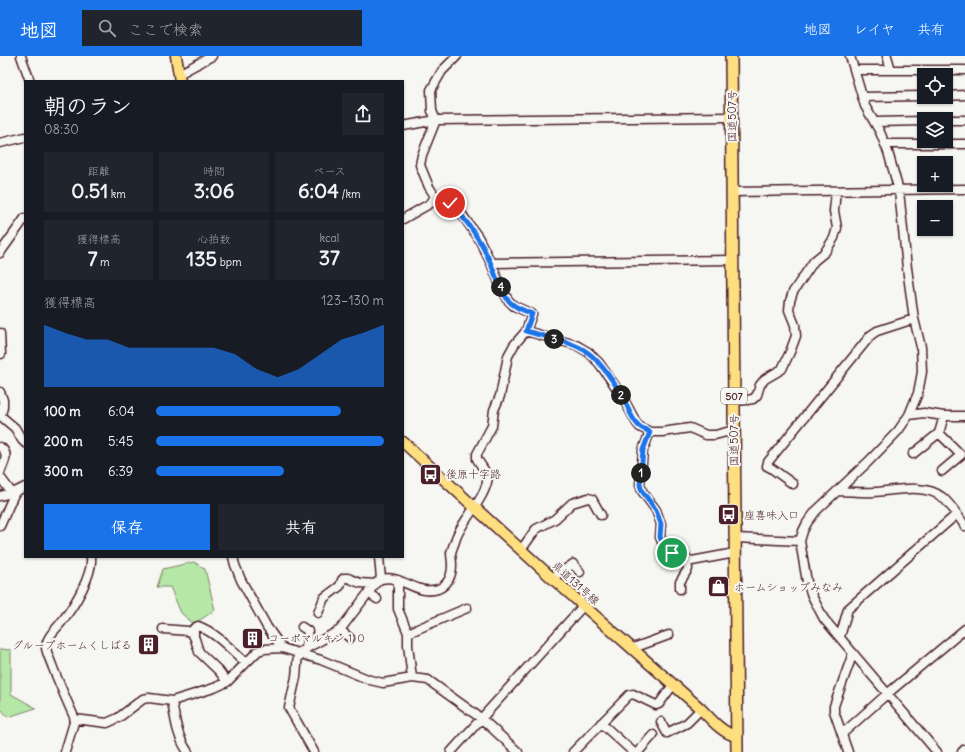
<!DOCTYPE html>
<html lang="ja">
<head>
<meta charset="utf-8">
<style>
  body { margin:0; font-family:Delius,"Klee One",sans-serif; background:#20242c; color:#f1f3f6; height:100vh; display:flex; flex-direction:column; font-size:15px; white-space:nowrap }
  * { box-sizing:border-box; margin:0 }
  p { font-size:13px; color:#9ea1a6 }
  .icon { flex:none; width:22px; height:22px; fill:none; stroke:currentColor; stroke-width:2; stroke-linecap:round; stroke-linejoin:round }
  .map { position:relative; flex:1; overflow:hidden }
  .drawer { position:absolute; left:24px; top:24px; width:380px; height:478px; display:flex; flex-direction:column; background:#171b24; border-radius:0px; box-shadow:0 1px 3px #0004 }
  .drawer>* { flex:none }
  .buttons { position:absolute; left:917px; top:12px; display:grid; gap:8px }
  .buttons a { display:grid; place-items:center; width:36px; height:36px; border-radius:0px; background:#171b24; box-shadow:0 1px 3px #0004; font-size:20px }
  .pin { position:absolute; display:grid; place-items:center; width:34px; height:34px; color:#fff; margin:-17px; border:2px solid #fff; border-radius:50%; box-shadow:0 1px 4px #0007 }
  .km { position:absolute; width:20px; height:20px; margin:-10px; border-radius:50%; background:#222; color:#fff; font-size:11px; line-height:20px; text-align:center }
  .round { display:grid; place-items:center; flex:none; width:42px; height:42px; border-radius:0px; background:#20242c }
  .summary { display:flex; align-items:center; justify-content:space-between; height:68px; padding:0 20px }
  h1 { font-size:22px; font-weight:800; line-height:30px }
  .stats { display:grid; grid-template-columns:repeat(3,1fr); gap:6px; height:68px; padding:4px 20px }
  .stats div { display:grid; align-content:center; border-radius:0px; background:#20242c; text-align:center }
  .stats b { font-size:20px; font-weight:800 }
  .stats small { font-size:11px; font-weight:400 }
  .stats p { font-size:11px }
  .chart { height:112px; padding:8px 20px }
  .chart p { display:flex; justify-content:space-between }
  .chart svg { width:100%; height:72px; margin-top:4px; fill:#1a73e8; opacity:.7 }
  .button { display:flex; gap:8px; margin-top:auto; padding:8px 20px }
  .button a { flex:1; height:46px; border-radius:0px; background:#1a73e8; color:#fff; font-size:16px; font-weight:800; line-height:46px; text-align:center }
  .button a+a { background:#20242c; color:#f1f3f6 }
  ul { padding:0 20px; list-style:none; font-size:13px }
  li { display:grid; grid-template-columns:64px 48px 1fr; align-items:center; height:30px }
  li i { height:10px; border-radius:5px; background:#1a73e8 }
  header { display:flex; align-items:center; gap:24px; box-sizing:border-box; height:56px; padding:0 20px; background:#1a73e8; color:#fff }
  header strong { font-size:19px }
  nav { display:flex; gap:22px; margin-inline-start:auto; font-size:14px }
  .search { width:280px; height:36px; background:#20242c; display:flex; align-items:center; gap:10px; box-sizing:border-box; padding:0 14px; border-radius:0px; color:#9ea1a6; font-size:15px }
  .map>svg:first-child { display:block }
  .green { fill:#b5e7a7; stroke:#808369 }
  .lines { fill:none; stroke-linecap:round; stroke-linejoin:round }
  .minor-casing { stroke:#4a1f2b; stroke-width:11 }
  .major-casing { stroke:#4a1f2b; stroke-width:13 }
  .highway-casing { stroke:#4a1f2b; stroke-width:14 }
  .minor { stroke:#f6f6f2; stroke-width:8 }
  .major { stroke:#fedf80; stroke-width:10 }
  .highway { stroke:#fedf80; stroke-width:11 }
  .route-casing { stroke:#fff; stroke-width:8 }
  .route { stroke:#1a73e8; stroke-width:5 }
  .labels { text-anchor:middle; stroke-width:4; stroke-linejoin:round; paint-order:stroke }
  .shield { fill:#f6f6f2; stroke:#7e6067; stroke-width:1 }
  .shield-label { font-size:10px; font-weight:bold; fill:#4a1f2b }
  .street-label { font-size:11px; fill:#4a1f2b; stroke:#f6f6f2 }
  .poi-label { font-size:11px; fill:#4a1f2b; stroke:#f6f6f2; text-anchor:start }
</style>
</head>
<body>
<header>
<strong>地図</strong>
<div class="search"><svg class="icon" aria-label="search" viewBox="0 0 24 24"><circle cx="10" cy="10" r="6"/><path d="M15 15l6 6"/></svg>ここで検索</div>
<nav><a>地図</a><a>レイヤ</a><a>共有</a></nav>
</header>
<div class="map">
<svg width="965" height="696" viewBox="0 0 965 696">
  <rect width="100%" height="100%" fill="#f6f6f2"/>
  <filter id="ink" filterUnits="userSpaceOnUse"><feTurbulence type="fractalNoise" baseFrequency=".025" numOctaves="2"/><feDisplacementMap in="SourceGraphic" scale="8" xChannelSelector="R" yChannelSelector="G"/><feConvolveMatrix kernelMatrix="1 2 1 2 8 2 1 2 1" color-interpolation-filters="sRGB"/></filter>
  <g filter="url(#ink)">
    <path class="green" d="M194 506 205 513 215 554 194 568 181 557 170 531H157L163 513Z
      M0 593 11 594V638L36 652 8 661 0 652Z"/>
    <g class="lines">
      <defs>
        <path id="minor" d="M21 0 30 25
          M850 0 865 50 880 76 888 96 899 135 907 212 914 263 921 291 922 316 918 337 909 359 898 375 868 406 816 455 807 467 803 475 800 485 807 526 812 540 824 563 937 696
          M887 0 891 14
          M855 14H965
          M179 18 212 0
          M946 40 965 39
          M862 41 924 40
          M946 64H965
          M875 66 924 65
          M403 70 436 64 732 61
          M0 87 25 81
          M885 88H965
          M732 136 965 133
          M403 163 431 147 435 140
          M0 197 25 162
          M491 207 733 204
          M526 275 576 289 588 296 599 307 611 324 622 340 636 366 640 371 650 376H662L690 372 706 379H715L734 374
          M0 277 1 298
          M0 336 3 344V351L1 359 2 361 15 372 22 384 25 387
          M734 345 747 344 753 343 757 339 760 329 765 323 782 313 790 296 796 280 795 269 789 254 790 245 793 236 814 205 825 196 834 182 837 172 834 155 836 135
          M909 359 924 357 944 360H965
          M650 376 643 394 640 429 642 435 656 454 661 468 660 481 663 488 672 497 692 505 735 497
          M939 377 961 399 942 415
          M0 391C11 398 3 407 0 417
          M913 398 939 377 944 360
          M0 421 12 437
          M793 428 771 412 767 410 768 406 871 279 877 275 914 263
          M837 435C849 435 861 437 874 436 894 435 925 427 942 441 951 448 958 460 965 470
          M0 440 15 436 25 431
          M0 470 15 436
          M735 482 800 485
          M521 494 536 473 555 463 572 447 588 442 592 443 601 459
          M233 501 235 509 241 524 267 571 282 592
          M379 501 381 523
          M552 522 573 508 580 516
          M398 524V553L408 577V589L412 622
          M680 533V526L688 513 687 504
          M368 537 377 543
          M318 557 324 542 340 530 342 524 344 522H348L360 527 375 528
          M302 571 308 575 306 592
          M163 573 188 575 192 577 195 583 199 596 219 615 227 626
          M340 574 350 582
          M408 577 467 552
          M194 580V572L198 570C217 577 231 594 246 607
          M840 581 848 553 957 458
          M633 594 636 591 669 579
          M172 645C175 663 177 681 188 696
          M75 663 107 667 118 662 143 643 149 642 172 645 214 632 227 626 258 595 264 593 282 592 321 604 370 624 383 627 412 622 428 624 482 663 518 696
          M661 666 667 677 687 667 701 653
          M601 667 633 696
          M842 678 887 638 965 573
          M65 696 75 663C67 646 60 629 53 612 51 606 47 598 46 592 46 580 57 573 63 564 74 550 93 519 91 501
          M314 696 289 652 296 621 298 597 340 574 375 528C377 526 380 523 382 523 401 518 417 540 438 533 448 529 452 519 452 509 452 505 451 500 451 497 452 492 455 487 456 482 463 463 487 441 488 420L477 403V398L492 370 494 354 500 340 508 300 514 289 526 275 532 258 514 250 508 244 500 229 491 207 478 181 470 170 463 160 450 147 435 140 429 131 420 109 422 99 436 64 432 55 431 34 442 15 457 0
          M451 696 583 550
          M573 696 629 639 633 638 656 649 659 648 673 629
          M638 696 653 679
          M848 696 836 661 834 655V650L853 597
          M962 696 965 693"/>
        <path id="major" d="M176 0 180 25
          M403 386 552 522 701 653C711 663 722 677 736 680"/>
        <path id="highway" d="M731 0 737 696"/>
      </defs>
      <use href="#minor" class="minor-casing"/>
      <use href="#major" class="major-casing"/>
      <use href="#highway" class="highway-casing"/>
      <use href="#minor" class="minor"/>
      <use href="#major" class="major"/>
      <use href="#highway" class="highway"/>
    </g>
  </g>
  <g class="lines" filter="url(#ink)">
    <defs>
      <path id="route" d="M450 147C469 166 481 184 491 208 496 220 500 234 508 244 514 252 524 254 532 258L526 275C545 281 571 285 587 296 599 304 615 328 623 341 628 351 631 363 639 370 642 373 647 374 650 376L643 394 640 429 642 435 656 454 661 468 660 481 663 488 672 497"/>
    </defs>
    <use href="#route" class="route-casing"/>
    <use href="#route" class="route"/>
  </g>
  <defs>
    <symbol id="bus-square" viewBox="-11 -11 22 22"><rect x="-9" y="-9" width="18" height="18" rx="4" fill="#4a1f2b" stroke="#f6f6f2"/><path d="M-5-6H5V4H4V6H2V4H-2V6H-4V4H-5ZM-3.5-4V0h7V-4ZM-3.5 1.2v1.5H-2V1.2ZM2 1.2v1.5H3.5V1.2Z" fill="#fff"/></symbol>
    <symbol id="shop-square" viewBox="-11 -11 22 22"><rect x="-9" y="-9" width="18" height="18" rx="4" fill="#4a1f2b" stroke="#f6f6f2"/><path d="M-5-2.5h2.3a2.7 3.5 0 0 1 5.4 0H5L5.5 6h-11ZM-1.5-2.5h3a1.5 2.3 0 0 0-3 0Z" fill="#fff"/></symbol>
    <symbol id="building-square" viewBox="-11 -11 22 22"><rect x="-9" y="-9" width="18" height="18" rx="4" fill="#4a1f2b" stroke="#f6f6f2"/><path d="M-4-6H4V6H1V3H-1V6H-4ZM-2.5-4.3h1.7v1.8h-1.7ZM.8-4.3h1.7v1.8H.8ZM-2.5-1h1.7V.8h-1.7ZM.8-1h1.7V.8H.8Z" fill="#fff"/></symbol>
  </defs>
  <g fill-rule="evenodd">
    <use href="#bus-square" x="418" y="406" width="25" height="25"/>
    <use href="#bus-square" x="716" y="446" width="25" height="25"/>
    <use href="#shop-square" x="706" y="518" width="25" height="25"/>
    <use href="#building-square" x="240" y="570" width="25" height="25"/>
    <use href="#building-square" x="136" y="576" width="25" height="25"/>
  </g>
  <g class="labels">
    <rect class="shield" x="721" y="332" width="26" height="16" rx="3"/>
    <g class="shield-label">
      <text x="734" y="344">507</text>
    </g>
    <g class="street-label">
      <text transform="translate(732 60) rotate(-90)" y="4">国道507号</text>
      <text transform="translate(734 384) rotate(-90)" y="4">国道507号</text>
      <text transform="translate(576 527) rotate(42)" y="4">県道131号線</text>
    </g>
    <g class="poi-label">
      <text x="446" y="422">後原十字路</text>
      <text x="744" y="463">座喜味入口</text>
      <text x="734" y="535">ホームショップみなみ</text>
      <text x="268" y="586">コーポマルキン１０</text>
      <text x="132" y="593" text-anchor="end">グループホームくしばる</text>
    </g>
  </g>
</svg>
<div class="buttons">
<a><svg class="icon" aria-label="locate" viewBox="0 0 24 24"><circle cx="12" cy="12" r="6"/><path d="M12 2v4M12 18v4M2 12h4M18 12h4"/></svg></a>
<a><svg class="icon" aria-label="layers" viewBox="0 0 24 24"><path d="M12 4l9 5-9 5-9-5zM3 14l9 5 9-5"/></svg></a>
<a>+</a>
<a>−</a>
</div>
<div class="pin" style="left:672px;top:497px;background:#1e9e55"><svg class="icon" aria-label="arrive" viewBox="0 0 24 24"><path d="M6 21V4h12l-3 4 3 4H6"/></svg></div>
<div class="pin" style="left:450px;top:147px;background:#d93025"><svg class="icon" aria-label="check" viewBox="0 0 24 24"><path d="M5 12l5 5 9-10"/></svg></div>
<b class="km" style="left:641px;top:417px">1</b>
<b class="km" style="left:621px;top:339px">2</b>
<b class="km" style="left:554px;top:283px">3</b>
<b class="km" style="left:501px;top:231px">4</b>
<section class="drawer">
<div class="summary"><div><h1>朝のラン</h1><p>08:30</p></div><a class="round"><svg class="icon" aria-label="share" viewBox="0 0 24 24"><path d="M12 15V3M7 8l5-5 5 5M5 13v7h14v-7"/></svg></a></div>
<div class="stats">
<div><p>距離</p><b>0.51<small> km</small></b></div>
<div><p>時間</p><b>3:06</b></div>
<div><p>ペース</p><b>6:04<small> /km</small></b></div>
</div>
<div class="stats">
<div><p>獲得標高</p><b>7<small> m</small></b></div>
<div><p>心拍数</p><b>135<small> bpm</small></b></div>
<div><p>kcal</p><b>37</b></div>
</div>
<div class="chart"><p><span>獲得標高</span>123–130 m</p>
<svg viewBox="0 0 160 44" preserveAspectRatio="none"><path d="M0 44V6L10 11L20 15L30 15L40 20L50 20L60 20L70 20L80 20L90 24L100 33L110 38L120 33L130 24L140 15L150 11L160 6V44z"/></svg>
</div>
<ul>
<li><b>100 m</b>6:04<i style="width:81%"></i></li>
<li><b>200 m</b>5:45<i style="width:100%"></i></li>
<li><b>300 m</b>6:39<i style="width:56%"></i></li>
</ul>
<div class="button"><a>保存</a><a>共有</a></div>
</section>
</div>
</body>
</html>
